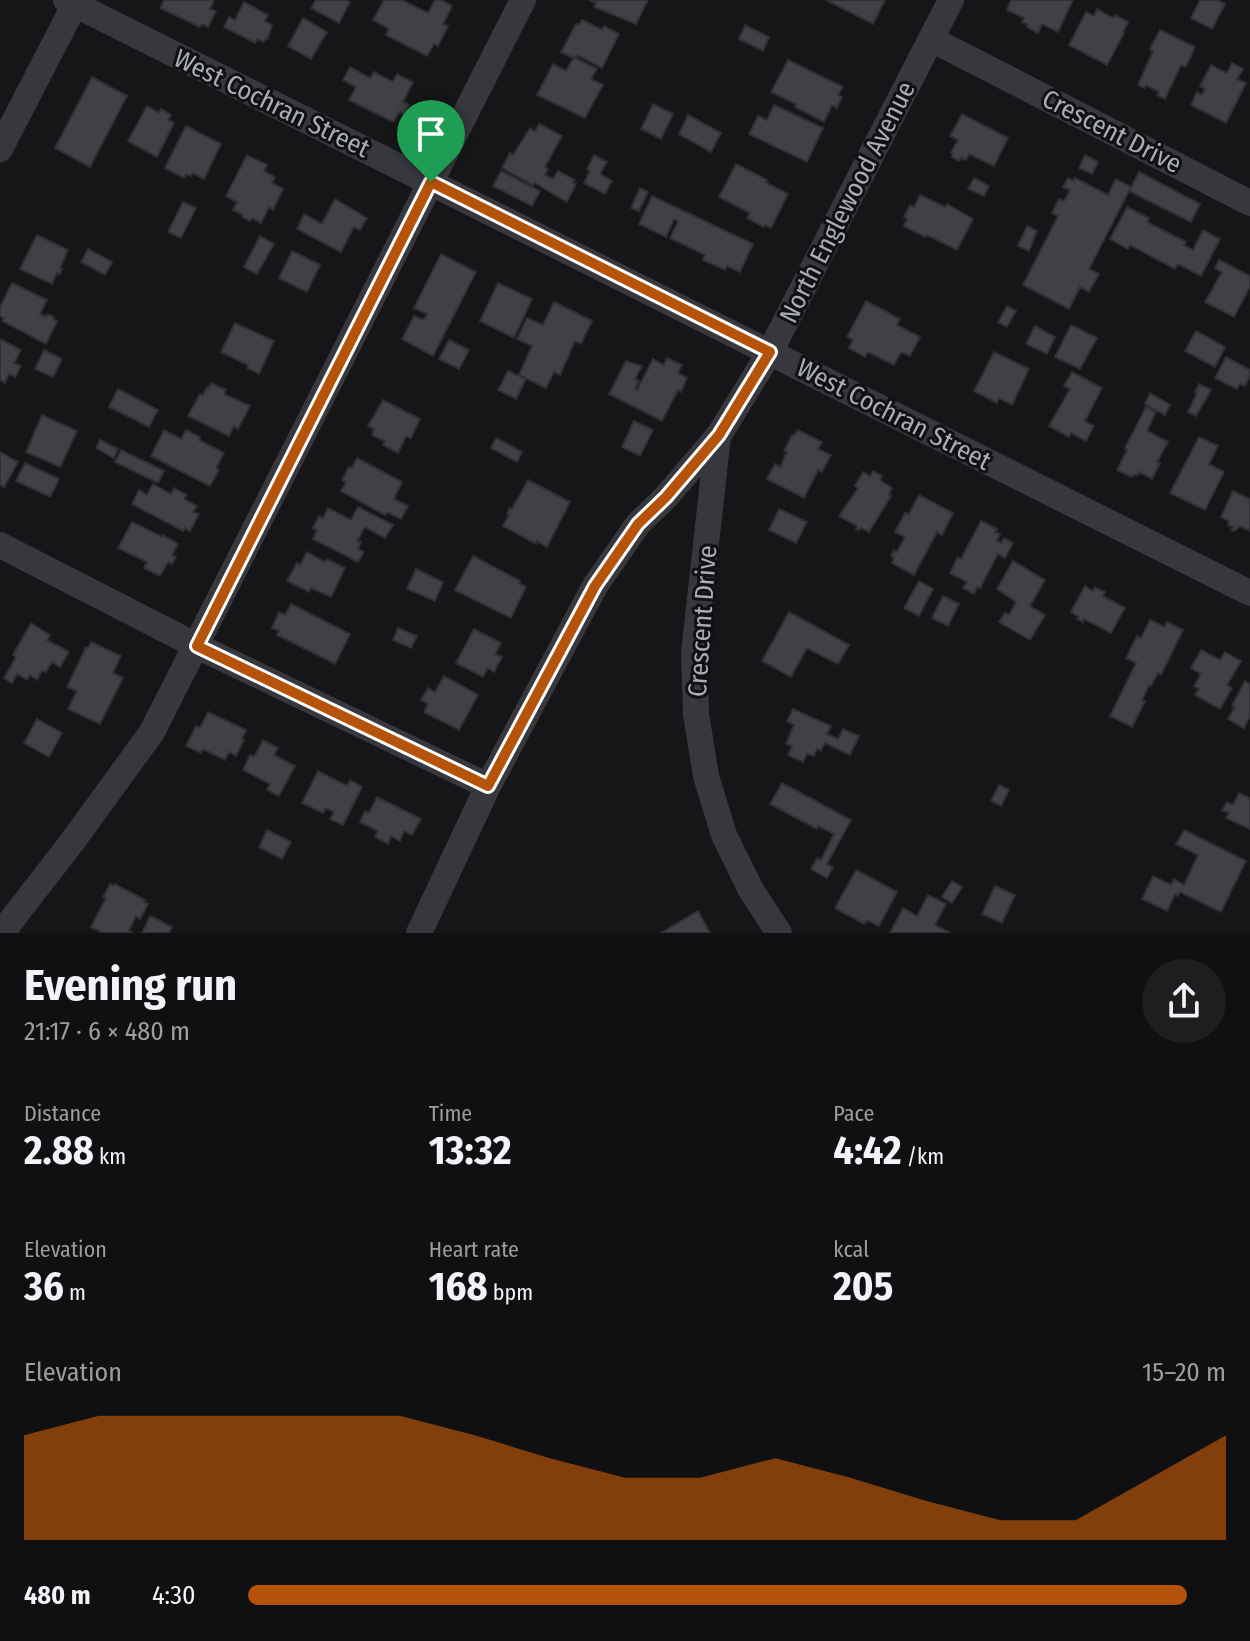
<!DOCTYPE html>
<html lang="en">
<head>
<meta charset="utf-8">
<style>
  body { margin:0; font-family:"Fira Sans Condensed",sans-serif; background:#1e1e20; color:#f1f3f6; height:100vh; display:flex; flex-direction:column; font-size:30px; white-space:nowrap }
  * { box-sizing:border-box; margin:0 }
  p { font-size:26px; color:#9c9d9f }
  .icon { flex:none; width:44px; height:44px; fill:none; stroke:currentColor; stroke-width:2; stroke-linecap:round; stroke-linejoin:round }
  .map { position:relative; height:933px; overflow:hidden }
  .details { display:flex; flex-direction:column; background:#101012; flex:1 }
  .details>* { flex:none }
  .pin { position:absolute; display:grid; place-items:center; width:68px; height:68px; color:#fff; margin:-82px -34px; border-radius:50% 50% 50% 0; rotate:-45deg; box-shadow:0 0 8px #0007 }
  .pin .icon { rotate:45deg }
  .round { display:grid; place-items:center; flex:none; width:84px; height:84px; border-radius:42px; background:#1e1e20 }
  .headline { display:flex; align-items:center; justify-content:space-between; height:136px; padding:0 24px }
  h1 { font-size:44px; font-weight:700; line-height:60px }
  .metrics { display:grid; grid-template-columns:repeat(3,1fr); gap:12px; height:136px; padding:8px 24px }
  .metrics div { display:grid; align-content:center }
  .metrics b { font-size:40px; font-weight:700 }
  .metrics small { font-size:22px; font-weight:400 }
  .metrics p { font-size:22px }
  .chart { height:224px; padding:16px 24px }
  .chart p { display:flex; justify-content:space-between }
  .chart svg { width:100%; height:144px; margin-top:8px; fill:#b45309; opacity:.7 }
  ul { padding:0 24px; list-style:none; font-size:26px }
  li { display:grid; grid-template-columns:128px 96px 1fr; align-items:center; height:60px }
  li i { height:20px; border-radius:10px; background:#b45309 }
  .map>svg:first-child { display:block }
  .building { fill:#404145; stroke:#303034; stroke-width:2 }
  .lines { fill:none; stroke-linecap:round; stroke-linejoin:round }
  .minor { stroke:#37383d; stroke-width:26 }
  .route-casing { stroke:#fff; stroke-width:16 }
  .route { stroke:#b45309; stroke-width:10 }
  .labels { text-anchor:middle; stroke-width:6; stroke-linejoin:round; paint-order:stroke }
  .street-label { font-size:26px; fill:#a8adb8; stroke:#111113 }
</style>
</head>
<body>
<div class="map">
<svg width="1250" height="933" viewBox="0 0 1250 933">
  <rect width="100%" height="100%" fill="#161618"/>
  <path class="building" d="M164 0H214L210 9 216 11 208 27 202 24 200 27 160 8Z
    M316 0H346L350 2 339 23 311 8Z
    M384 0H402L428 13 435 0H441L452 6 443 24 448 26 438 46 434 44 427 56 386 35 389 29 373 20Z
    M589 0H648L636 24 594 7 596 3Z
    M826 0H885L873 24Z
    M1011 0H1073L1058 32 1042 24 1038 33 1027 27 1028 25 1022 22 1024 18 1007 10Z
    M1200 0H1217L1225 4 1212 29 1191 18Z
    M244 2 268 15 265 21 272 25 268 38 267 37 264 42 257 39 255 43 224 27 229 17 235 20Z
    M1097 9 1113 18 1115 15 1128 22 1123 32 1124 33 1107 65 1069 45 1086 12 1094 16Z
    M303 18 327 32 311 59 288 46Z
    M582 20 602 30 604 26 619 34 602 68 577 55 576 58 574 57 573 58 561 52 576 24 579 25Z
    M745 25 769 37 763 51 739 39Z
    M1160 30 1195 47 1186 67 1181 65 1165 99 1157 95 1159 92 1146 85 1144 88 1138 85 1153 51 1150 49Z
    M574 57 597 69 591 79 603 85 585 118 537 95 553 64 566 71Z
    M788 60 843 87 838 95 842 97 837 108 832 105 824 122 795 107 796 104 771 92Z
    M1232 63 1243 69 1237 79 1246 83 1226 123 1191 105 1197 92 1202 95 1205 89 1200 86 1211 65 1227 73Z
    M350 67 370 78 374 72 393 82 397 74 413 82 403 102 409 105 404 114 400 112 393 122 349 100 356 87 343 80Z
    M92 77 127 96 90 167 55 148Z
    M653 104 673 114 661 139 641 129Z
    M774 105 823 128 807 162 749 134 758 116 767 120Z
    M147 106 159 113 161 109 171 115 168 120 174 123 157 157 128 141Z
    M962 114 1008 138 994 166 969 154 966 160 961 158 959 161 952 157 953 154 951 152 958 140 950 136Z
    M688 115 721 133 711 152 679 134Z
    M539 124 562 136 545 167 548 169 545 175 553 179 558 171 575 180 573 183 576 184 567 202 535 183 533 185 502 168 510 153 513 155 530 128 535 131Z
    M186 126 221 144 204 179 193 173 191 176 186 174 184 178 165 168Z
    M247 155 267 165 264 171 275 177 272 183 283 189 273 210 269 207 261 223 252 218 250 221 242 217 243 215 233 210 237 202 226 196Z
    M594 155 607 162 600 174 612 181 605 194 584 183 590 171 587 169Z
    M1085 155 1098 162 1092 174 1079 168Z
    M736 164 767 180 765 182 788 194 771 228 765 225 764 227 747 218 750 213 719 197Z
    M501 171 540 191 532 206 493 186Z
    M1139 172 1200 204 1191 222 1129 191Z
    M974 178 989 186 984 196 968 189Z
    M1068 178 1074 181 1075 178 1108 195 1116 179 1131 187 1089 269 1099 274 1089 292 1080 287 1069 309 1023 285 1058 216 1052 213 1059 199 1064 201 1070 190 1063 187Z
    M640 188 648 192 639 211 631 208Z
    M920 195 945 207 947 204 973 219 957 250 927 235 925 237 904 226 907 219 904 217 910 205 914 207Z
    M652 196 753 244 740 272 727 266 725 270 703 260 705 255 670 238 678 221 674 219 666 237 639 224Z
    M335 199 367 218 360 230 354 227 341 252 297 229 304 214 322 224Z
    M183 202 196 208 181 238 168 232Z
    M1127 207 1149 218 1147 222 1186 242 1184 245 1193 250 1203 230 1220 239 1201 276 1178 264 1175 269 1130 245 1128 249 1110 239Z
    M1027 226 1037 231 1029 251 1018 246Z
    M37 235 68 250 60 268 62 269 60 274 57 273 52 284 20 269Z
    M260 236 274 244 257 274 244 267Z
    M88 249 112 262 105 275 81 262Z
    M292 251 320 265 307 292 279 278Z
    M441 254 476 272 433 356 402 339 414 316 424 320 427 314 414 308Z
    M1219 260 1250 276V287L1234 317 1205 302 1222 272 1215 268Z
    M12 283 47 300 40 314 46 317 48 314 54 317 53 319 57 321 46 344 2 321 4 318 0 316V307Z
    M498 283 532 299 514 338 480 321Z
    M866 301 900 319 897 325 920 337 910 356 901 352 894 365 868 352 865 357 849 348 853 340 847 337Z
    M554 302 592 321 581 344 575 341 560 375 554 372 546 388 519 375 532 346 517 339 527 318 543 325Z
    M1007 306 1016 311 1007 327 998 322Z
    M235 323 274 341 259 374 247 368 248 365 221 352Z
    M1071 325 1097 338 1080 369 1055 357Z
    M1035 326 1055 337 1047 354 1026 344Z
    M1196 331 1225 347 1215 367 1185 351Z
    M0 339 21 350 14 363 21 366 15 377 9 374 5 383 0 380Z
    M449 340 469 350 459 369 439 359Z
    M44 350 62 359 53 377 35 369Z
    M994 352 1029 369 1012 405 999 398 997 403 974 391Z
    M1226 357 1250 370V376L1245 386 1240 384 1237 389 1215 378Z
    M667 358 682 365 678 373 687 378 681 392 678 390 662 421 609 394 626 361 642 366 635 379 639 381 635 389 637 390 653 359 664 365Z
    M508 371 526 379 516 399 498 390Z
    M1072 372 1102 388 1085 421 1094 426 1086 441 1071 433 1069 437 1049 426 1070 389 1064 386Z
    M211 383 226 390 224 394 250 406 238 429 234 426 229 436 188 416 200 394 203 395 207 387 209 388Z
    M1199 384 1211 390 1196 416 1188 412 1197 393 1195 392Z
    M118 389 158 410 149 427 109 407Z
    M1150 393 1170 405 1165 415 1145 404Z
    M383 400 420 419 411 438 406 436 398 453 383 445 385 441 372 435 374 429 368 426Z
    M1146 407 1156 412 1147 431 1168 442 1157 462 1160 463 1152 479 1139 472 1138 475H1133L1132 477 1117 470 1127 450 1125 448Z
    M42 415 77 431 60 467 26 452Z
    M634 421 653 430 640 456 622 447Z
    M164 430 181 439 186 430 200 437 199 440 224 453 216 468 219 470 210 486 151 456Z
    M798 430 822 442 818 449 831 455 822 472 818 470 804 498 767 479 775 464 780 467 787 452 784 451 792 435 794 436Z
    M1199 437 1218 446 1209 464 1224 472 1205 510 1170 493Z
    M496 438 522 452 517 462 491 448Z
    M100 440 118 449 114 458 96 448Z
    M121 450 164 471 158 483 115 462Z
    M0 452 18 462 4 487 0 485Z
    M357 458 402 482 394 499 408 506 401 519 387 512 385 515 341 491 346 482 342 480 349 467 352 468Z
    M25 463 59 479 50 497 16 481Z
    M873 471 882 476 880 480 892 488 889 495 891 496 869 532 861 528 859 530 856 529 857 526 839 516 858 488 855 486 863 472 870 476Z
    M528 480 570 502 547 547 537 541 536 544 503 526 509 515 507 513 510 508 512 509Z
    M153 484 171 494 174 488 187 495 184 499 197 506 193 512 199 514 190 531 185 528 183 531 132 504 139 490 147 495Z
    M1233 491 1250 499V531L1240 526 1234 531 1231 530 1233 527 1228 525 1229 521 1221 517Z
    M919 495 953 513 942 535 937 532 914 575 892 563 894 558 891 556 894 550 897 552 905 537 895 532 905 513 909 514Z
    M358 507 393 525 385 538 365 527 357 541 361 542 358 549 364 552 358 562 313 539 317 530 313 528 319 516 323 518 328 508 351 520Z
    M779 509 807 522 796 543 769 530Z
    M981 521 997 529 995 532 1000 534 997 541 1001 543 1004 538 1013 543 1005 558 998 554 980 588 977 587 974 594 963 588 967 582 950 573 958 557 961 559Z
    M132 522 162 537 163 535 178 544 172 555 176 557 172 564 168 562 160 576 144 568 147 562 118 548Z
    M307 552 325 562 327 559 345 568 331 597 311 588 309 592 287 581 297 563 300 565Z
    M473 556 520 581 519 583 526 587 511 618 455 590Z
    M1013 561 1045 580 1030 606 1045 615 1030 640 999 622 1005 613 1009 615 1016 602 997 589Z
    M416 569 443 582 435 601 407 589Z
    M919 581 933 589 919 616 904 608Z
    M1085 586 1093 591 1095 587 1105 592 1103 596 1125 608 1111 633 1084 619 1083 622 1077 619 1079 617 1071 612Z
    M943 596 959 604 948 626 932 618Z
    M291 604 350 634 335 664 277 635 279 631 272 628 279 612 285 615Z
    M789 612 849 645 838 664 807 648 791 677 762 661Z
    M1150 620 1165 627 1167 622 1183 630 1161 675 1158 673 1151 686 1149 685 1142 700 1145 701 1132 727 1110 716 1136 663 1126 658 1137 636 1141 638Z
    M31 623 50 635 47 640 69 652 60 667 52 662 46 672 42 671 37 680 30 675 27 680 17 674 12 683 4 678 16 657 13 655Z
    M398 628 417 636 411 648 393 640Z
    M474 629 501 643 495 654 502 657 494 672 488 668 483 677 456 663Z
    M91 642 121 656 113 673 123 678 100 724 68 709 77 691 67 687 86 647 88 648Z
    M1201 650 1220 660 1225 652 1241 661 1227 685 1232 688 1220 709 1195 695 1199 689 1194 686 1201 674 1191 668Z
    M444 676 478 695 459 730 424 712 428 704 421 700 428 688 435 692Z
    M1245 681 1250 684V716L1244 728 1228 719 1235 707 1232 706Z
    M793 709 831 726 827 734 838 739 843 729 859 736 850 755 825 743 821 751 817 749 814 756 807 754 803 762 788 755 792 746 786 744 794 725 787 721Z
    M208 712 246 730 242 739 244 740 236 756 229 752 225 760 203 749 201 753 186 746 196 726 200 728Z
    M37 719 62 733 49 757 24 743Z
    M263 740 278 748 274 755 295 766 279 796 267 790 270 784 243 770 250 755 254 757Z
    M318 771 347 786 350 780 362 787 343 825 330 819 334 812 326 808 323 813 302 803Z
    M782 783 851 820 827 864 833 867 827 878 811 869 817 858 821 860 834 834 818 826 817 829 770 804Z
    M999 785 1009 790 1001 806 991 801Z
    M1239 793 1250 798V829L1226 818 1229 813 1222 810 1227 802 1233 805Z
    M377 797 421 819 412 835 404 831 400 841 391 836 388 844 375 837 378 831 360 822 365 811 369 813Z
    M267 830 291 842 282 859 259 847Z
    M1184 830 1246 861 1221 912 1180 892 1178 896 1175 894 1167 911 1142 899 1153 876 1171 885 1174 879 1184 885 1198 855 1176 844Z
    M856 870 897 892 879 926 867 920 864 924 835 908Z
    M952 881 962 887 952 903 942 897Z
    M110 884 114 886 115 884 145 900 144 902 148 904 140 919 136 916 129 930 133 933H103L91 927 106 898 103 897Z
    M995 886 1015 895 1002 923 982 914Z
    M928 895 946 904 935 925 950 933H890L903 908 917 916Z
    M698 911 710 933H661Z
    M150 916 172 927 169 933H142Z"/>
  <g class="lines">
    <path class="minor" d="M66 0 1250 593
      M931 39 1250 203
      M0 149 77 0
      M718 436 694 653 696 714 706 776 724 835 751 890 779 933
      M0 545 197 646 488 786
      M3 933 10 922 72 842 152 732 523 0
      M419 933 488 786 595 586 638 524 666 497 719 435 770 352 951 0"/>
  </g>
  <g class="lines">
    <defs>
      <path id="route" d="M431 182 770 352 719 435 666 497 638 524 595 586 488 786 197 646Z"/>
    </defs>
    <use href="#route" class="route-casing"/>
    <use href="#route" class="route"/>
  </g>
  <g class="labels">
    <g class="street-label">
      <text transform="translate(272 103) rotate(26)" y="9">West Cochran Street</text>
      <text transform="translate(1112 131) rotate(27)" y="9">Crescent Drive</text>
      <text transform="translate(847 202) rotate(-63)" y="9">North Englewood Avenue</text>
      <text transform="translate(894 414) rotate(27)" y="9">West Cochran Street</text>
      <text transform="translate(702 621) rotate(-86)" y="9">Crescent Drive</text>
    </g>
  </g>
</svg>
<div class="pin" style="left:431px;top:182px;background:#1e9e55"><svg class="icon" aria-label="arrive" viewBox="0 0 24 24"><path d="M6 21V4h12l-3 4 3 4H6"/></svg></div>
</div>
<section class="details">
<div class="headline"><div><h1>Evening run</h1><p>21:17 · 6 × 480 m</p></div><a class="round"><svg class="icon" aria-label="share" viewBox="0 0 24 24"><path d="M12 15V3M7 8l5-5 5 5M5 13v7h14v-7"/></svg></a></div>
<div class="metrics">
<div><p>Distance</p><b>2.88<small> km</small></b></div>
<div><p>Time</p><b>13:32</b></div>
<div><p>Pace</p><b>4:42<small> /km</small></b></div>
</div>
<div class="metrics">
<div><p>Elevation</p><b>36<small> m</small></b></div>
<div><p>Heart rate</p><b>168<small> bpm</small></b></div>
<div><p>kcal</p><b>205</b></div>
</div>
<div class="chart"><p><span>Elevation</span>15–20 m</p>
<svg viewBox="0 0 160 44" preserveAspectRatio="none"><path d="M0 44V12L10 6L20 6L30 6L40 6L50 6L60 12L70 19L80 25L90 25L100 19L110 25L120 32L130 38L140 38L150 25L160 12V44z"/></svg>
</div>
<ul>
<li><b>480 m</b>4:30<i style="width:96%"></i></li>
</ul>
</section>
</body>
</html>
